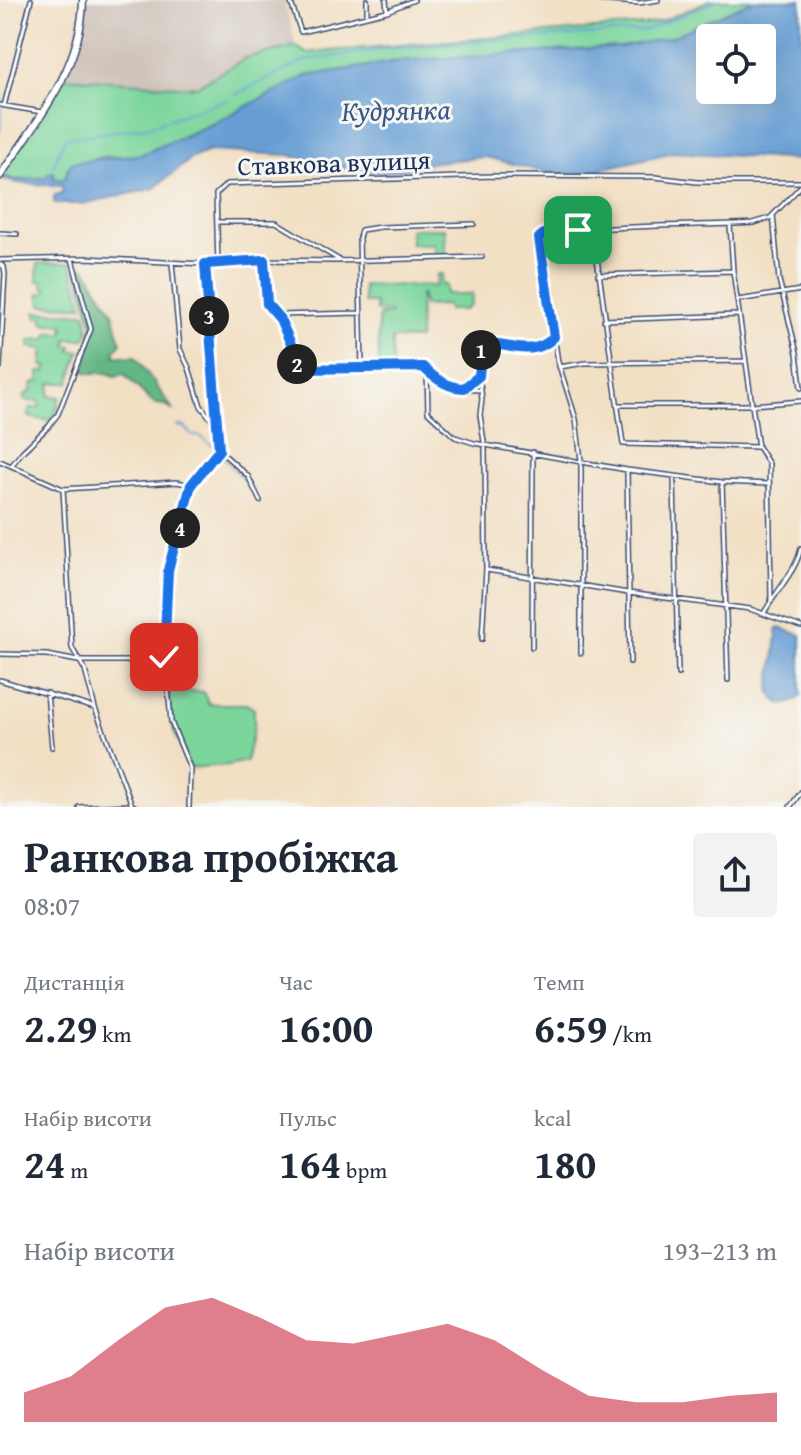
<!DOCTYPE html>
<html lang="uk">
<head>
<meta charset="utf-8">
<style>
  body { margin:0; font-family:"Gentium Book Plus",serif; background:#f2f2f3; color:#1f2937; height:100vh; display:flex; flex-direction:column; font-size:30px; white-space:nowrap }
  * { box-sizing:border-box; margin:0 }
  p { font-size:26px; color:#747a83 }
  .icon { flex:none; width:44px; height:44px; fill:none; stroke:currentColor; stroke-width:2; stroke-linecap:round; stroke-linejoin:round }
  .map { position:relative; height:807px; overflow:hidden }
  .drawer { display:flex; flex-direction:column; background:#fff; flex:1 }
  .drawer>* { flex:none }
  .controls { position:absolute; left:696px; top:24px; display:grid; gap:16px }
  .controls a { display:grid; place-items:center; width:80px; height:80px; border-radius:8px; background:#fff; box-shadow:0 8px 32px #0002; font-size:40px }
  .pin { position:absolute; display:grid; place-items:center; width:68px; height:68px; color:#fff; margin:-34px; border-radius:16px; box-shadow:0 4px 12px #0006 }
  .km { position:absolute; width:40px; height:40px; margin:-20px; border-radius:50%; background:#222; color:#fff; font-size:22px; line-height:40px; text-align:center }
  .round { display:grid; place-items:center; flex:none; width:84px; height:84px; border-radius:8px; background:#f2f2f3 }
  .overview { display:flex; align-items:center; justify-content:space-between; height:136px; padding:0 24px }
  h1 { font-size:44px; font-weight:700; line-height:60px }
  .figures { display:grid; grid-template-columns:repeat(3,1fr); gap:12px; height:136px; padding:8px 24px }
  .figures div { display:grid; align-content:center }
  .figures b { font-size:40px; font-weight:700 }
  .figures small { font-size:22px; font-weight:400 }
  .figures p { font-size:22px }
  .chart { height:224px; padding:16px 24px }
  .chart p { display:flex; justify-content:space-between }
  .chart svg { width:100%; height:144px; margin-top:8px; fill:#d1495b; opacity:.7 }
  .map>svg:first-child { display:block }
  .industrial { fill:#cec2b9 }
  .green { fill:#7bd69c; stroke:#4b827d; stroke-width:2 }
  .forest { fill:#64b784; stroke:#407371; stroke-width:2 }
  .water { fill:#669ed4; stroke:#406699; stroke-width:2; fill-rule:evenodd }
  .lines { fill:none; stroke-linecap:round; stroke-linejoin:round }
  .stream { stroke:#669ed4; stroke-width:2 }
  .minor-casing { stroke:#3b4a6d; stroke-width:6 }
  .primary-casing { stroke:#3b4a6d; stroke-width:9 }
  .minor { stroke:#fff; stroke-width:3 }
  .primary { stroke:#fff; stroke-width:6 }
  .route-casing { stroke:#fff; stroke-width:16 }
  .route { stroke:#1a73e8; stroke-width:10 }
  .labels { text-anchor:middle; stroke-width:6; stroke-linejoin:round; paint-order:stroke }
  .street-label { font-size:26px; fill:#1b2f5e; stroke:#f6f6f2 }
  .water-label { font-size:28px; font-style:italic; fill:#355687; stroke:#f6f6f2 }
</style>
</head>
<body>
<div class="map">
<svg width="801" height="807" viewBox="0 0 801 807">
  <rect width="100%" height="100%" fill="#f6f6f2"/>
  <filter id="ink" filterUnits="userSpaceOnUse"><feTurbulence type="fractalNoise" baseFrequency=".0125" numOctaves="2"/><feDisplacementMap in="SourceGraphic" scale="16" xChannelSelector="R" yChannelSelector="G"/><feConvolveMatrix kernelMatrix="1 2 1 2 8 2 1 2 1" color-interpolation-filters="sRGB"/></filter>
  <filter id="wash" filterUnits="userSpaceOnUse"><feTurbulence type="fractalNoise" baseFrequency=".006" numOctaves="4" result="noise"/><feDisplacementMap in="SourceGraphic" scale="32" xChannelSelector="R" yChannelSelector="G"/><feGaussianBlur stdDeviation="1.8" result="paint"/><feColorMatrix in="noise" values="0 0 0 0 0 0 0 0 0 0 0 0 0 0 0 0 0 1.4 0 .05"/><feComposite in="paint" operator="in"/></filter>
  <g filter="url(#wash)">
    <rect width="100%" height="100%" fill="#f2e0c5"/>
    <path class="industrial" d="M84 0H284L296 46 246 58 199 85 188 87 66 77Z"/>
    <path class="green" d="M710 0H754L672 37 621 47 399 61 307 76 212 124 140 155 101 157 67 168 66 177 62 180 53 178 52 176 16 180 2 176 66 77 189 87 199 85 246 58 296 46 306 53 644 25 662 21Z
      M445 228 446 256H435L434 244H411L410 229Z
      M38 263H71L83 306 41 305 39 293H46L47 288 43 287V281H37Z
      M437 274H442V285H446V294H472L471 304 464 310H448L447 305 423 306 422 295 420 294 419 339H392V366L379 365 378 321 380 315H390V312L376 311 375 303H364L363 285 436 286Z
      M36 312 86 313 89 329 85 339H67V345L72 346 71 351H80L69 383H51L49 396 60 397 56 413 50 421 29 417 30 408H39L40 402 24 400 25 394 30 393 33 383 39 382V372H46L47 367 42 365 44 349 29 347 30 340 47 339 48 333H63L64 324H44L43 318 36 317Z
      M167 689 203 692 209 704H246L254 709V728L246 761 229 765 190 768 174 732Z"/>
    <path class="forest" d="M81 267 86 269 113 312 121 343 115 350V356H135L174 411 164 405 153 403 124 374 115 376 107 373H88L85 370 93 325 78 271Z"/>
    <path class="water" d="M754 0H801V160L674 152 575 175 548 173 485 157 435 162 386 173 335 167 289 155 209 151 192 158 154 188 143 191 81 204H56L54 202V196L63 192 62 186 17 183 0 178V175L16 180 44 178 51 172 54 173 53 178 62 180 66 177 70 164 75 162 140 155 212 124 306 76 399 61 621 47 672 37ZM710 38H762V90H710Z
      M779 628 801 635V696C788 708 776 708 770 690L777 636 776 630Z"/>
    <g class="lines">
      <path class="stream" d="M0 87 2 104
        M235 95 304 61 395 47 645 31 718 0
        M0 132 2 108
        M53 166 65 138 147 127 228 99
        M177 426 185 427 193 436H200L217 449
        M220 453 249 486"/>
    </g>
  </g>
  <g filter="url(#ink)">
    <g class="lines">
      <defs>
        <path id="minor" d="M290 0 301 32 387 11 414 0
          M367 0V15
          M386 0 387 11
          M595 0 639 3 658 0
          M0 105 42 112
          M4 106 31 0
          M773 215 779 280 797 353 801 388
          M217 222H276L341 261
          M730 225 733 271 758 447 769 464 771 599
          M593 230 623 444 758 447
          M0 233 17 234
          M0 260 86 258 205 264 264 260 334 261 482 257
          M264 260 267 304 280 319 302 369 421 367 437 380 453 388 478 390
          M172 263 180 349 189 368 201 406 215 424 219 450 191 485 168 570 164 657 161 661 166 664 171 722 190 768 189 807
          M0 264 4 267 5 274 0 367
          M205 264 217 424
          M218 264 216 194 227 184 493 176 655 177 697 182H801
          M598 275 733 271
          M738 300 801 290
          M277 315 361 313
          M604 320 739 315
          M362 367 359 238 361 230 380 227 474 224
          M559 367 585 363 745 361
          M427 371 428 412 455 437 474 443 627 470 722 482 769 484
          M467 387 479 377
          M618 405H752L801 401
          M220 451 248 476 260 501
          M0 461 63 489 177 482 191 485
          M12 465 22 452 49 426 58 414 91 329 72 259
          M627 470 630 662
          M674 476 678 674
          M722 482 728 680
          M63 489 72 648 85 670 95 708 132 805 136 807
          M487 570 628 593 750 609 801 627
          M764 613C776 591 797 570 801 548
          M482 639 486 569 485 448 480 415 482 399 479 376 482 345C508 342 532 359 554 337
          M532 647 533 452
          M581 653V460L576 419 558 362 539 238C554 225 720 226 753 223L770 218 801 186
          M0 654 47 655 78 661H160
          M0 680 95 708
          M47 693 52 747
          M79 807 132 805
          M790 807 801 792"/>
        <path id="primary" d="M0 176C36 122 82 68 83 0"/>
      </defs>
      <use href="#minor" class="minor-casing"/>
      <use href="#primary" class="primary-casing"/>
      <use href="#minor" class="minor"/>
      <use href="#primary" class="primary"/>
    </g>
  </g>
  <g class="lines" filter="url(#ink)">
    <defs>
      <path id="route" d="M164 657 168 570 191 485 219 450 205 264 264 260 267 304 280 319 302 369 423 367C434 378 447 388 464 388L479 376 482 345C508 341 532 360 554 337L539 238 544 234 578 230"/>
    </defs>
    <use href="#route" class="route-casing"/>
    <use href="#route" class="route"/>
  </g>
  <g class="labels">
    <g class="street-label">
      <text transform="translate(334 163) rotate(-2)" y="9">Ставкова вулиця</text>
    </g>
    <g class="water-label">
      <text transform="translate(396 110) rotate(-1)" y="10">Кудрянка</text>
    </g>
  </g>
</svg>
<div class="controls">
<a><svg class="icon" aria-label="locate" viewBox="0 0 24 24"><circle cx="12" cy="12" r="6"/><path d="M12 2v4M12 18v4M2 12h4M18 12h4"/></svg></a>
</div>
<div class="pin" style="left:578px;top:230px;background:#1e9e55"><svg class="icon" aria-label="arrive" viewBox="0 0 24 24"><path d="M6 21V4h12l-3 4 3 4H6"/></svg></div>
<div class="pin" style="left:164px;top:657px;background:#d93025"><svg class="icon" aria-label="check" viewBox="0 0 24 24"><path d="M5 12l5 5 9-10"/></svg></div>
<b class="km" style="left:481px;top:350px">1</b>
<b class="km" style="left:297px;top:364px">2</b>
<b class="km" style="left:209px;top:316px">3</b>
<b class="km" style="left:180px;top:528px">4</b>
</div>
<section class="drawer">
<div class="overview"><div><h1>Ранкова пробіжка</h1><p>08:07</p></div><a class="round"><svg class="icon" aria-label="share" viewBox="0 0 24 24"><path d="M12 15V3M7 8l5-5 5 5M5 13v7h14v-7"/></svg></a></div>
<div class="figures">
<div><p>Дистанція</p><b>2.29<small> km</small></b></div>
<div><p>Час</p><b>16:00</b></div>
<div><p>Темп</p><b>6:59<small> /km</small></b></div>
</div>
<div class="figures">
<div><p>Набір висоти</p><b>24<small> m</small></b></div>
<div><p>Пульс</p><b>164<small> bpm</small></b></div>
<div><p>kcal</p><b>180</b></div>
</div>
<div class="chart"><p><span>Набір висоти</span>193–213 m</p>
<svg viewBox="0 0 160 44" preserveAspectRatio="none"><path d="M0 44V35L10 30L20 19L30 9L40 6L50 12L60 19L70 20L80 17L90 14L100 19L110 28L120 36L130 38L140 38L150 36L160 35V44z"/></svg>
</div>
</section>
</body>
</html>
